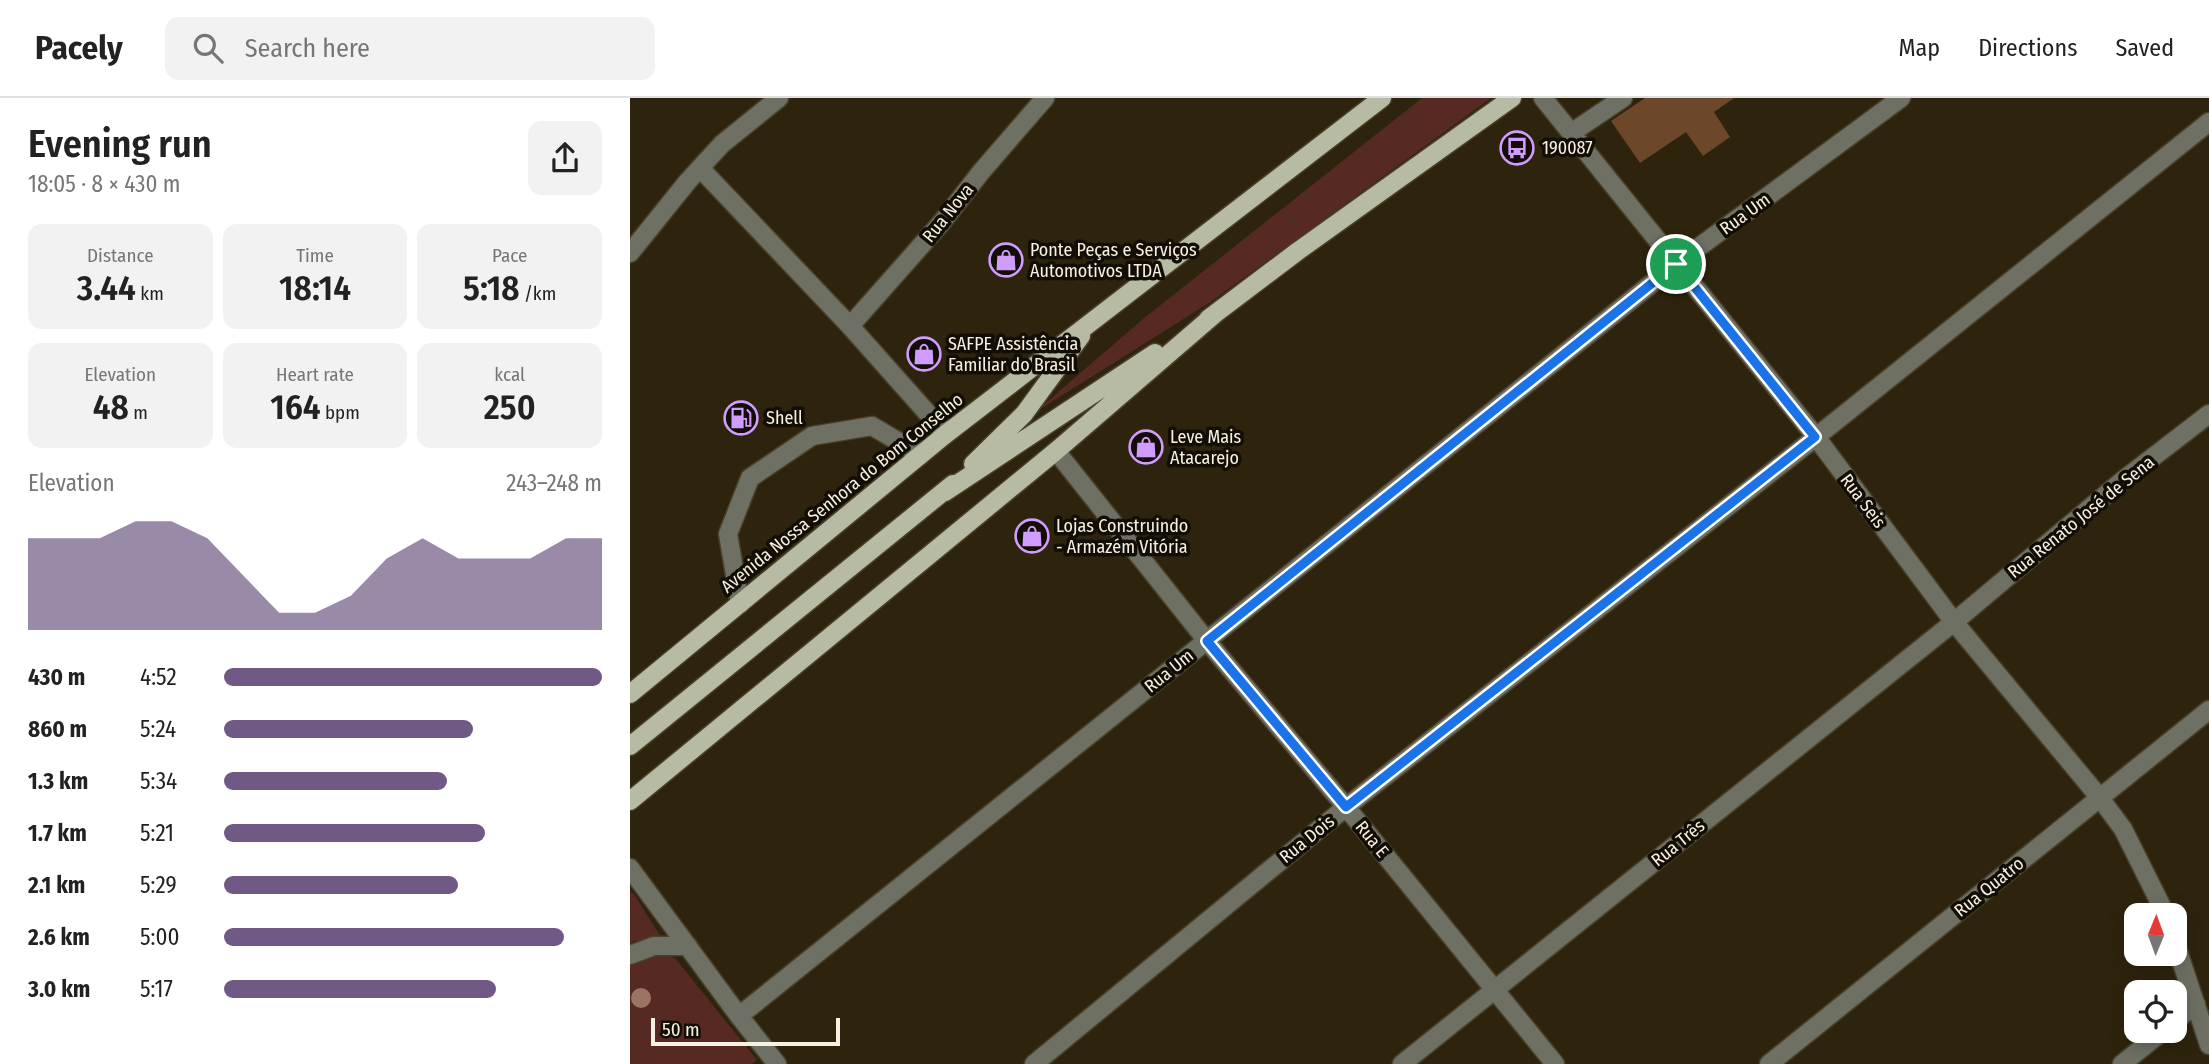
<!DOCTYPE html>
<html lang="en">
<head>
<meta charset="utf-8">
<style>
  body { margin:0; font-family:"Fira Sans Condensed",sans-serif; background:#f2f2f2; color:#222; height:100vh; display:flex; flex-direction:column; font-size:26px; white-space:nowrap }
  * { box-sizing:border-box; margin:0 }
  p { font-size:23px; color:#767676 }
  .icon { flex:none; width:38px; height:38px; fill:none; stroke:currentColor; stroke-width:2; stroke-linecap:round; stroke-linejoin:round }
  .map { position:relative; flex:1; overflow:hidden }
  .side { display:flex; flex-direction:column; background:#fff; width:630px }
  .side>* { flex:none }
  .needle { width:46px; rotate:1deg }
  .controls { position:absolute; left:1494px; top:805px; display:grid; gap:14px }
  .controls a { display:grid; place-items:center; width:63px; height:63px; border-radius:14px; background:#fff; box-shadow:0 4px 18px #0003; font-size:35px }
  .scale { position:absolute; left:21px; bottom:18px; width:189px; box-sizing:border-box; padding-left:7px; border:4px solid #f7f1e3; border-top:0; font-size:19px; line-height:24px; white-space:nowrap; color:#f7f1e3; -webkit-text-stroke:5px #120e05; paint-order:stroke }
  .pin { position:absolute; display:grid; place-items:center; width:60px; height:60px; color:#fff; margin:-30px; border:4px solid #fff; border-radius:50%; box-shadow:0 2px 7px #0007 }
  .round { display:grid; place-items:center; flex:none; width:74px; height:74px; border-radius:14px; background:#f2f2f2 }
  .headline { display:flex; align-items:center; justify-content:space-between; height:119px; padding:0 28px }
  h1 { font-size:38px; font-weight:600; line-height:52px }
  .metrics { display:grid; grid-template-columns:repeat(3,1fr); gap:10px; height:119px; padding:7px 28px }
  .metrics div { display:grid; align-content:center; border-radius:14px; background:#f2f2f2; text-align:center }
  .metrics b { font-size:35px; font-weight:600 }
  .metrics small { font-size:19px; font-weight:400 }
  .metrics p { font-size:19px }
  .chart { height:196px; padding:14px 28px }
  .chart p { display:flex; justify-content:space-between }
  .chart svg { width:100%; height:126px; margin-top:7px; fill:#705985; opacity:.7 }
  ul { padding:0 28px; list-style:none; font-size:23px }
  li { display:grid; grid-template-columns:112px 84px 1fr; align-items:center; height:52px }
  li i { height:18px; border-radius:9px; background:#705985 }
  header { display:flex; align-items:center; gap:42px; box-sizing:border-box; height:98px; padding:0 35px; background:#fff; border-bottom:2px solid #e0e0e0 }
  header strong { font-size:33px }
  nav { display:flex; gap:38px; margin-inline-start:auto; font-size:24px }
  .search { width:490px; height:63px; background:#f2f2f2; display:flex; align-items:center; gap:18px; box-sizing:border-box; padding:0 24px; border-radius:14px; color:#767676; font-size:26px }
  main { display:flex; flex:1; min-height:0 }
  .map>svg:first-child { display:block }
  .green { fill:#562a22 }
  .building { fill:#6c4729 }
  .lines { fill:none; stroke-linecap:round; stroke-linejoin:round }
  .minor-casing { stroke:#4a412b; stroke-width:21 }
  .major-casing { stroke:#4a412b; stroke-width:21 }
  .minor { stroke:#6e7064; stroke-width:18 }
  .major { stroke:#b7bba3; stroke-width:18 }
  .tree { fill:#9c7463 }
  .route-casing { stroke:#fff; stroke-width:14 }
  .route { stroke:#1a73e8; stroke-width:9 }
  .labels { text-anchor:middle; stroke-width:7; stroke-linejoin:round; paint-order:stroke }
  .poi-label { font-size:18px; fill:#f7f1e3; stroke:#120e05; text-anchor:start }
  .street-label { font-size:18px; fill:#f7f1e3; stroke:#120e05 }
</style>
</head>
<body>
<header>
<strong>Pacely</strong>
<div class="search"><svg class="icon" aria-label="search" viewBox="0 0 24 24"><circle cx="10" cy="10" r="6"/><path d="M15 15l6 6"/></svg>Search here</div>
<nav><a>Map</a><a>Directions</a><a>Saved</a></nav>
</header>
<main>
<section class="side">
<div class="headline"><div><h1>Evening run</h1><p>18:05 · 8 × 430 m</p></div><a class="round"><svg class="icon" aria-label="share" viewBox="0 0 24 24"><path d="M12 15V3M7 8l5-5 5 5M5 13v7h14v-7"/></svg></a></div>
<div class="metrics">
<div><p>Distance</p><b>3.44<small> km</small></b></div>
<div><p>Time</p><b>18:14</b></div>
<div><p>Pace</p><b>5:18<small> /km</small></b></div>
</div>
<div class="metrics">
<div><p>Elevation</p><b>48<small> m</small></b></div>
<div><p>Heart rate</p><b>164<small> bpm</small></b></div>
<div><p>kcal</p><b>250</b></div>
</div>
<div class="chart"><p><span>Elevation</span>243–248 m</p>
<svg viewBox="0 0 160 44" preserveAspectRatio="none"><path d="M0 44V12L10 12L20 12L30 6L40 6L50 12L60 25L70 38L80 38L90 32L100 19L110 12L120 19L130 19L140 19L150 12L160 12V44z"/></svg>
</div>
<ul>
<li><b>430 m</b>4:52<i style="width:100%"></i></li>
<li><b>860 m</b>5:24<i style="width:66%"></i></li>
<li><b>1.3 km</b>5:34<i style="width:59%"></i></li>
<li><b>1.7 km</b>5:21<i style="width:69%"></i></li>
<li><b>2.1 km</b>5:29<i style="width:62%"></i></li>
<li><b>2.6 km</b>5:00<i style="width:90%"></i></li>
<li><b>3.0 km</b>5:17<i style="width:72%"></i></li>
</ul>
</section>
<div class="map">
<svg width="1579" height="966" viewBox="0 0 1579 966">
  <rect width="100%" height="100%" fill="#2e240d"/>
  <path class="green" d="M792 0H861L579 205 404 315 513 221Z
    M0 794 4 796 34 844 4 843 0 845Z
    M21 856 36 857 45 860 127 962 122 966H0V863Z"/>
  <path class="building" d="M1015 0H1104L1084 14 1100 39 1073 58 1056 34 1010 65 981 23Z"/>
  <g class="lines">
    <defs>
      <path id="minor" d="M913 0 1186 339 1324 524 1470 700 1493 731 1536 817
        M941 35 993 0
        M70 70 220 228 316 336
        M0 155 58 83 92 46 149 0
        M220 228 312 124 351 74 415 0
        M426 353 577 543 716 709 925 966
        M110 506 98 436 120 380 182 338 242 328 291 357
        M0 770 109 918 147 966
        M1545 844 1579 947
        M0 857 24 848H58
        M109 918 1046 166 1271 0
        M1545 923 1566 906
        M404 966 716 709 1186 339 1579 24
        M772 966 1324 524 1492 383 1579 316
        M1139 966 1579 612
        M1492 966 1533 933"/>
      <path id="major" d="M578 221 668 153 882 0
        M343 366 394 316 451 238
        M315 394 525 255
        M0 596 316 336 752 0
        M0 648 323 386
        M0 703 426 353 585 216"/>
    </defs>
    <use href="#minor" class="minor-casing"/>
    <use href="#major" class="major-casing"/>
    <use href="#minor" class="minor"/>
    <use href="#major" class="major"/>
  </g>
  <circle class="tree" cx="11" cy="900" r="10"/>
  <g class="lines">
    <defs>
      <path id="route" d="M1046 166 1185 339 716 709 577 543Z"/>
    </defs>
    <use href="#route" class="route-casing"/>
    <use href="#route" class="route"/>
  </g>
  <defs>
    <symbol id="bus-ring" viewBox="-11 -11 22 22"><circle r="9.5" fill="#120e05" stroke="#d09dfe" stroke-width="1.5"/><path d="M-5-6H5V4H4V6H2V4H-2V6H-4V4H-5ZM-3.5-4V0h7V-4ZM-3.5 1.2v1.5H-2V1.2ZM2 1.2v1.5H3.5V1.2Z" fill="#d09dfe"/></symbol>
    <symbol id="shop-ring" viewBox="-11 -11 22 22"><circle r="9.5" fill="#120e05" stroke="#d09dfe" stroke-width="1.5"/><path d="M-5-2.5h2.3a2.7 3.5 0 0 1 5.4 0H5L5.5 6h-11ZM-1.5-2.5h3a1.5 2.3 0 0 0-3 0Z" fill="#d09dfe"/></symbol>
    <symbol id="fuel-ring" viewBox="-11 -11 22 22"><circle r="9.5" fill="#120e05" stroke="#d09dfe" stroke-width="1.5"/><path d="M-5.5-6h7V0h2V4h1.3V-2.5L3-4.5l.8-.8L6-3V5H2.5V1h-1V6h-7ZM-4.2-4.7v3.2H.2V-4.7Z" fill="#d09dfe"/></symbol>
  </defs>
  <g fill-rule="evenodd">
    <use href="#bus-ring" x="868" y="31" width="38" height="38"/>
    <use href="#shop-ring" x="357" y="143" width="38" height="38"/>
    <use href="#shop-ring" x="275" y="237" width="38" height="38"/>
    <use href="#fuel-ring" x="92" y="301" width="38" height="38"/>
    <use href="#shop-ring" x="497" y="330" width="38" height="38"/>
    <use href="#shop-ring" x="383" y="419" width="38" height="38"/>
  </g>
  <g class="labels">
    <g class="poi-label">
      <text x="912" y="56">190087</text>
      <text x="400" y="158">Ponte Peças e Serviços<tspan x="400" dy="21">Automotivos LTDA</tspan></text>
      <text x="318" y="252">SAFPE Assistência<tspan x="318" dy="21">Familiar do Brasil</tspan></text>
      <text x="136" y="326">Shell</text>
      <text x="540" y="345">Leve Mais<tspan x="540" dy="21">Atacarejo</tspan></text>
      <text x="426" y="434">Lojas Construindo<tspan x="426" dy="21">- Armazém Vitória</tspan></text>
    </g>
    <g class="street-label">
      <text transform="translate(318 115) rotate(-51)" y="6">Rua Nova</text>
      <text transform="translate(1115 116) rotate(-36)" y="6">Rua Um</text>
      <text transform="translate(212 395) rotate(-39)" y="6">Avenida Nossa Senhora do Bom Conselho</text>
      <text transform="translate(1233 403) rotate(53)" y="6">Rua Seis</text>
      <text transform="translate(1451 419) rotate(-39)" y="6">Rua Renato José de Sena</text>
      <text transform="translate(539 573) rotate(-39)" y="6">Rua Um</text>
      <text transform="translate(677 741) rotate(-39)" y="6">Rua Dois</text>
      <text transform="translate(742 741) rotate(51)" y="6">Rua E</text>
      <text transform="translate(1048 745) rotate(-39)" y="6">Rua Três</text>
      <text transform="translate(1359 789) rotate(-39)" y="6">Rua Quatro</text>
    </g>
  </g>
</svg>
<div class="controls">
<a><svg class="needle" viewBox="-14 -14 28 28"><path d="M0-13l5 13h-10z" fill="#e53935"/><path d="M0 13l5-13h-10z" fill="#767676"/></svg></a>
<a><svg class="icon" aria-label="locate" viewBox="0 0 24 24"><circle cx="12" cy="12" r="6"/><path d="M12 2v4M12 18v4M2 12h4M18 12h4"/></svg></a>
</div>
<div class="scale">50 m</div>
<div class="pin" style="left:1046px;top:166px;background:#1e9e55"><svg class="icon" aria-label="arrive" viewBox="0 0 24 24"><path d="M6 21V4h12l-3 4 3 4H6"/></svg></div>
</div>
</main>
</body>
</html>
